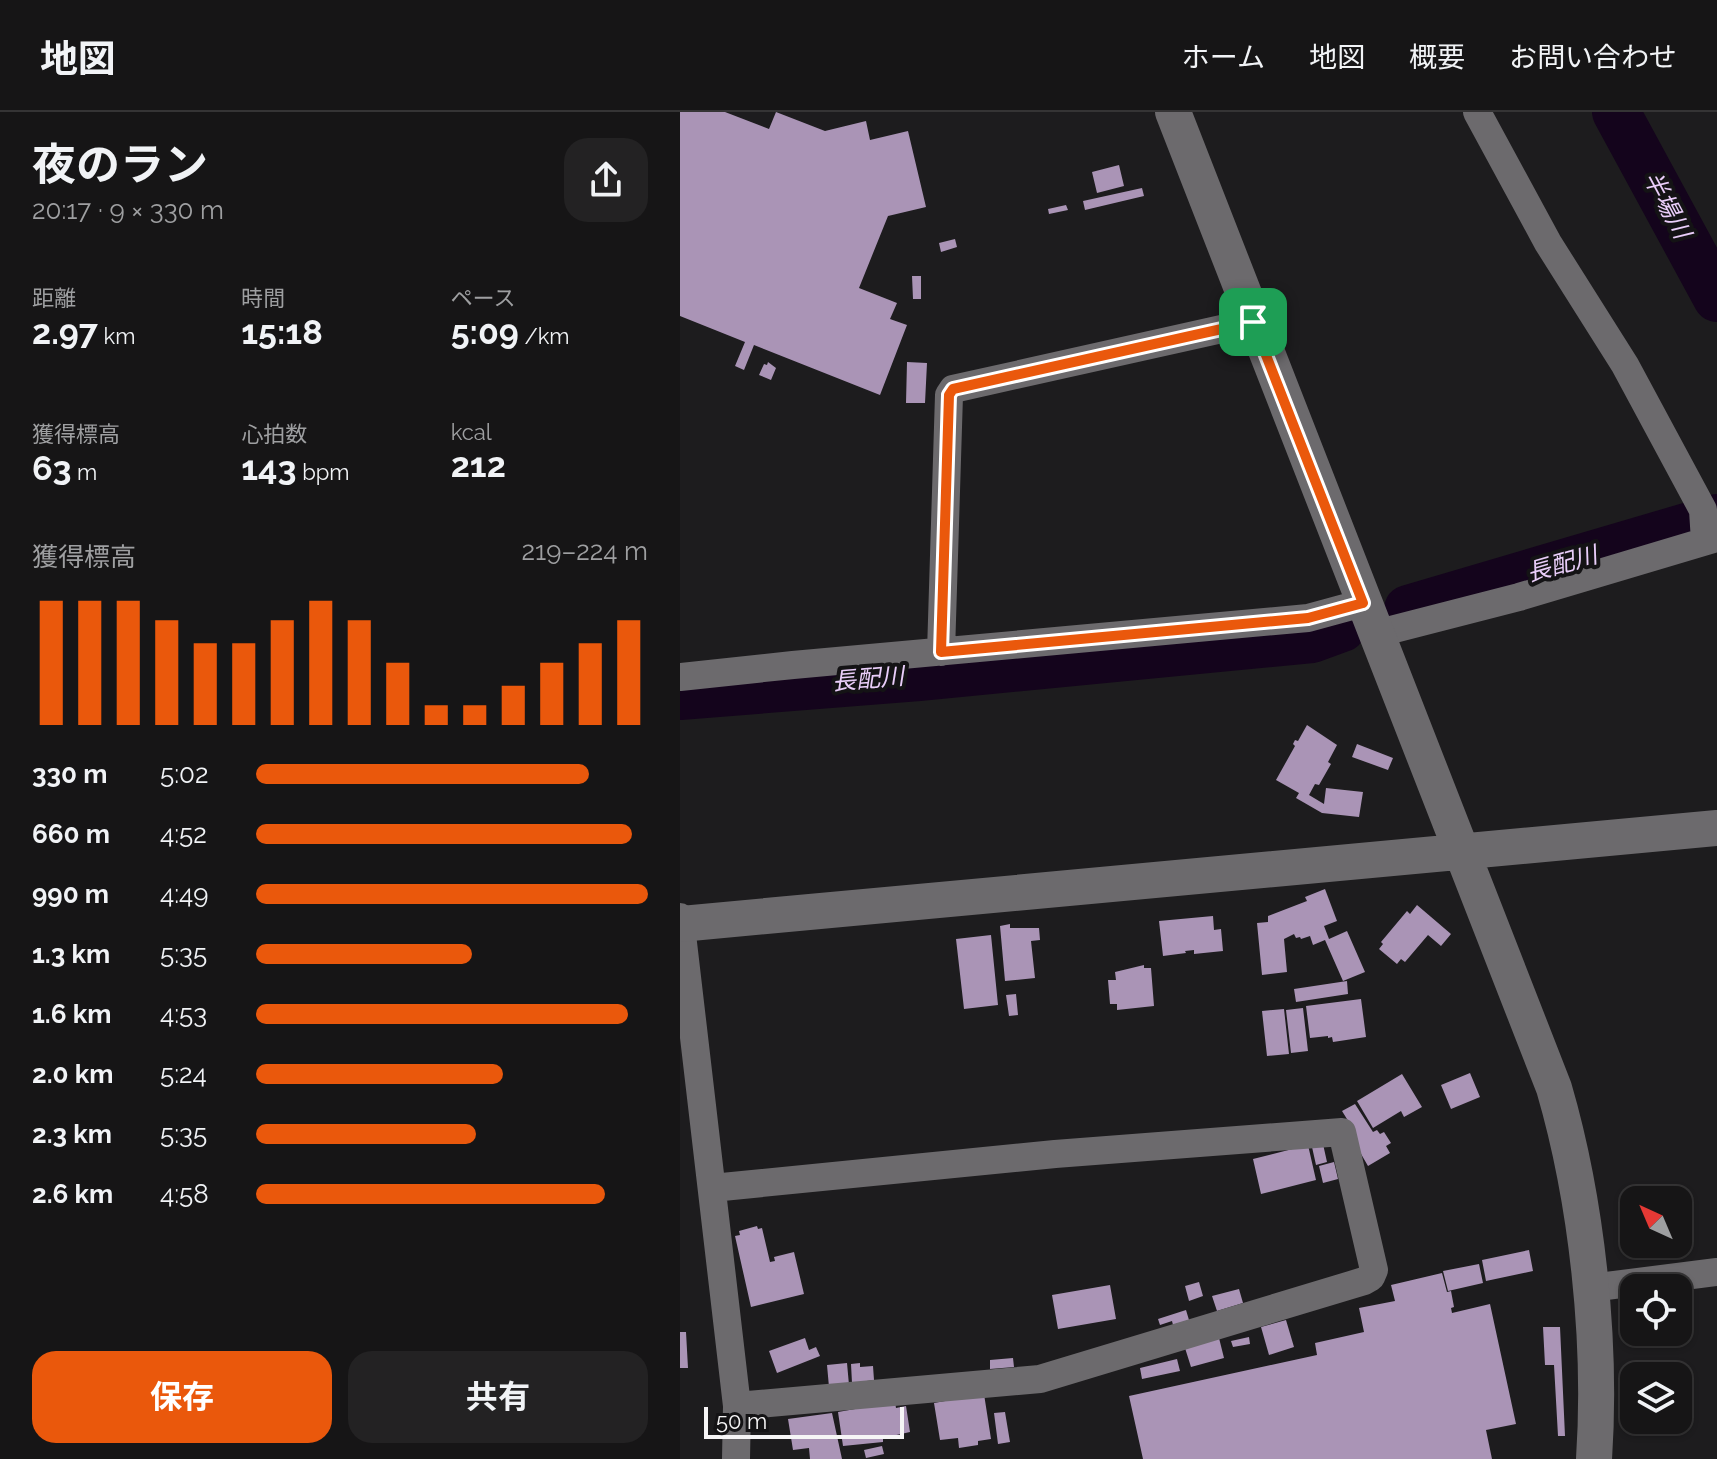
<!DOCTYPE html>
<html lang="ja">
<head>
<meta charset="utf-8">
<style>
  body { margin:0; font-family:Raleway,"Noto Sans JP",sans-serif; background:#232223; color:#f1f3f6; height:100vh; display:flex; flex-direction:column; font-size:30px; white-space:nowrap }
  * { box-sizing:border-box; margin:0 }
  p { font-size:26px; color:#9e9fa1 }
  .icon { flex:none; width:44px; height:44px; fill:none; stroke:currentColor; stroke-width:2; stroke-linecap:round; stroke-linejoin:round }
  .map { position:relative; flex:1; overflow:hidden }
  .panel { display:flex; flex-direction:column; background:#161516; width:680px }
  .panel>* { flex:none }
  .needle { width:52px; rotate:316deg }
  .tools { position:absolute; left:940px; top:1074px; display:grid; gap:16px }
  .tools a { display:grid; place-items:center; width:72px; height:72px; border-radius:16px; background:#161516; box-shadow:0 2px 6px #0004,0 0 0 2px #353435; font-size:40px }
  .scale { position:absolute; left:24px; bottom:20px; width:200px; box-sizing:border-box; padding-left:8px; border:4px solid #f6f5f6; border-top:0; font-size:22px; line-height:28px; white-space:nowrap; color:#f6f5f6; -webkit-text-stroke:6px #141315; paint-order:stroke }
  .pin { position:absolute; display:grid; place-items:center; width:68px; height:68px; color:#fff; margin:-34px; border-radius:16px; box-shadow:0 4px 12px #0006 }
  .round { display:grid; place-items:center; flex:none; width:84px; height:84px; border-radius:24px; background:#232223 }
  .overview { display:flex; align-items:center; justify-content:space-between; height:136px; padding:0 32px }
  h1 { font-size:44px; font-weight:700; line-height:60px }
  .metrics { display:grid; grid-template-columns:repeat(3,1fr); gap:12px; height:136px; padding:8px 32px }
  .metrics div { display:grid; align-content:center }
  .metrics b { font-size:34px; font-weight:700 }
  .metrics small { font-size:22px; font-weight:400 }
  .metrics p { font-size:22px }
  .chart { height:224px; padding:16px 32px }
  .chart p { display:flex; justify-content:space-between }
  .chart svg { width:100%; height:144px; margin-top:8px; stroke:#ea580c; stroke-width:6 }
  .cta { display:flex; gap:16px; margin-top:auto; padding:16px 32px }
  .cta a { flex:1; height:92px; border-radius:24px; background:#ea580c; color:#fff; font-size:32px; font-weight:700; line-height:92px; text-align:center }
  .cta a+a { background:#232223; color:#f1f3f6 }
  ul { padding:0 32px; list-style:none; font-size:26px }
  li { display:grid; grid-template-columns:128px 96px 1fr; align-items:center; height:60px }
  li i { height:20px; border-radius:10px; background:#ea580c }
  header { display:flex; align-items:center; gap:48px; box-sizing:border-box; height:112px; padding:0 40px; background:#161516; border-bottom:2px solid #353435 }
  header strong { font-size:38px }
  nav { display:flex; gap:44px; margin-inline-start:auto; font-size:28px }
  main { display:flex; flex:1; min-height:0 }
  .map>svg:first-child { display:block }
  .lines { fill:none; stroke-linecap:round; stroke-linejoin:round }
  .river { stroke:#14041c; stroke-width:48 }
  .building { fill:#aa94b6 }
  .minor { stroke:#6c6a6d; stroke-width:28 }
  .tertiary { stroke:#6c6a6d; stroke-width:36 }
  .route-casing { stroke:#fff; stroke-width:16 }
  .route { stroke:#ea580c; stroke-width:10 }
  .labels { text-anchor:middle; stroke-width:8; stroke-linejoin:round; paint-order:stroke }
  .water-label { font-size:24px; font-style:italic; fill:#eacefa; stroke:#141315 }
</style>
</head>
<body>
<header>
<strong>地図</strong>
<nav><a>ホーム</a><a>地図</a><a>概要</a><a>お問い合わせ</a></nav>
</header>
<main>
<section class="panel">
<div class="overview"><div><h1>夜のラン</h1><p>20:17 · 9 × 330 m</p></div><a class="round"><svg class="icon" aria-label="share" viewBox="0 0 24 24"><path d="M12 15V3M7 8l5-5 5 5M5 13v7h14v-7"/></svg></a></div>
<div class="metrics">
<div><p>距離</p><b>2.97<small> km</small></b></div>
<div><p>時間</p><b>15:18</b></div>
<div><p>ペース</p><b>5:09<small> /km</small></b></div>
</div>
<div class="metrics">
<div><p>獲得標高</p><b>63<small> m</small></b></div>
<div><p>心拍数</p><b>143<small> bpm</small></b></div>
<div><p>kcal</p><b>212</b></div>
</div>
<div class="chart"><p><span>獲得標高</span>219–224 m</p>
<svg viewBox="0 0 160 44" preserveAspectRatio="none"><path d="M5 44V6M15 44V6M25 44V6M35 44V12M45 44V19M55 44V19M65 44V12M75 44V6M85 44V12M95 44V25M105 44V38M115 44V38M125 44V32M135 44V25M145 44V19M155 44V12"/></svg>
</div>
<ul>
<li><b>330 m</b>5:02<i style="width:85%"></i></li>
<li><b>660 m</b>4:52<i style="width:96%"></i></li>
<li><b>990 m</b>4:49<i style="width:100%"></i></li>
<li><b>1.3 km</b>5:35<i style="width:55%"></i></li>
<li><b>1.6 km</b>4:53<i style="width:95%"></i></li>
<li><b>2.0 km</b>5:24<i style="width:63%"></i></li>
<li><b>2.3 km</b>5:35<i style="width:56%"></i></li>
<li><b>2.6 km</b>4:58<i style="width:89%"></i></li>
</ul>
<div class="cta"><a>保存</a><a>共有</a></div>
</section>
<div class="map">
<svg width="1037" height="1347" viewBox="0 0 1037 1347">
  <rect width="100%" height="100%" fill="#1d1c1e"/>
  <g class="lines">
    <path class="river" d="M936 0 1037 186
      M728 497 1037 406
      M0 584 239 565 632 527 662 516"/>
  </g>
  <path class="building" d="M0 0H45L89 17 96 0 145 19 186 9 190 28 228 19 246 95 208 104 179 176 217 191 210 207 227 213 200 283 74 233 64 258 55 254 65 230 0 204Z
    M439 53 444 74 417 81 412 60Z
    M462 76 464 84 405 98 403 89Z
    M386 93 388 98 369 102 368 97Z
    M275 127 277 135 261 140 259 131Z
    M232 164H241V187H233Z
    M88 250 96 256 91 268 79 263 84 252 87 253Z
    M227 250 247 251 245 291H226Z
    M627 613 657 633 648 650 651 652 639 673 635 672 629 683 644 692 646 676 683 680 679 705 642 701 616 686 619 681 596 668 615 634 613 632 615 628 618 629Z
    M677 632 713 646 708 658 672 645Z
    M645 777 657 809 644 814 649 827 667 819 685 860 663 869 645 828 633 833 630 824 621 827 620 825 616 826 614 822 604 827 607 860 582 863 577 811 588 810V804L627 789 625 785Z
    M737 793 771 822 761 834 748 823 725 850 721 847 717 852 699 837 703 832 701 830 727 799 730 802Z
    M533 804 534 818 541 817 543 839 514 842V838L505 839 506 841 483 844 479 809Z
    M330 812V816H359L360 828 351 829 355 866 325 869 320 814Z
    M311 823 318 893 284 897 276 827Z
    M464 853V856H471L474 894 437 898V892H430L428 868H436L435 860Z
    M667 869 668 882 616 890 614 877Z
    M336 882 338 903 329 904 326 883Z
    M681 887 686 925 653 930 652 925 648 926V924L630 926 626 894Z
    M623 896 628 939 611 941 606 898Z
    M604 897 609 942 587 944 582 899Z
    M790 961 800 985 771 997 761 973Z
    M722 962 742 995 724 1005 721 999 693 1016 677 989Z
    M675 992 693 1020 697 1018 700 1022 704 1020 711 1031 706 1034 710 1041 688 1054 670 1023 675 1020 662 999Z
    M643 1032 647 1050 636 1053 632 1035Z
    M628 1033 636 1068 581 1082 573 1047Z
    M654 1050 658 1067 643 1071 639 1054Z
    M77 1114 78 1117 82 1116 90 1150 95 1149 94 1145 114 1140 124 1182 71 1195 55 1124 60 1123 59 1119Z
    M849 1138 853 1159 806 1169 802 1148Z
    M799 1152 803 1171 768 1179 763 1159Z
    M762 1161 767 1180 771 1179 774 1195 771 1196 772 1201 810 1192 836 1312 806 1318 812 1347H463L449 1284 637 1243 635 1231 684 1220 679 1196 715 1189 711 1173Z
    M519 1170 523 1184 509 1189 505 1174Z
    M430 1173 436 1207 378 1217 372 1183Z
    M559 1177 563 1191 537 1199 532 1184Z
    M506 1198 509 1208 493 1213 492 1209 480 1213 478 1207Z
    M606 1208 614 1235 589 1243 581 1215Z
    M863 1215H880L885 1324H878L874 1253H865Z
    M0 1220H6L8 1256H0Z
    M569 1225 570 1232 553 1235 551 1229Z
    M125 1226 129 1238 136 1235 140 1244 97 1261 89 1239Z
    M539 1226 544 1246 511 1255 505 1236Z
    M333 1246 334 1255 310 1257V1248Z
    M497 1247 500 1259 462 1267 460 1256Z
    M167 1251 169 1273 149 1275 147 1253Z
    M180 1251V1255L193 1254 194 1268 172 1271 171 1252Z
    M304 1282 311 1327 298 1329V1333L279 1336 278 1326 260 1328 254 1291Z
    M215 1290 216 1296 226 1294 230 1320 203 1326V1330L163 1334 158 1300Z
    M325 1300 330 1330 318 1332 314 1301Z
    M152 1301 162 1347H130L129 1336 113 1338 108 1307Z
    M202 1334 204 1342 186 1346 184 1338Z"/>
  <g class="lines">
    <path class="minor" d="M797 0 868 131 945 253 1023 398 1025 429
      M695 522 839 485 1037 426
      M261 540 269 283 273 277 573 210
      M0 565 113 553 628 506 683 491
      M0 805 57 1294 56 1347
      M32 1076 375 1042 662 1020 694 1158 691 1165 684 1169 360 1267 57 1294
      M910 1176 1037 1160"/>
    <path class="tertiary" d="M493 0 874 976C907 1089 922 1229 914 1347
      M0 812 1037 716"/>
  </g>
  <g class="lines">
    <defs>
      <path id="route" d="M573 210 683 491 628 506 261 540 269 283 273 277Z"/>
    </defs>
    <use href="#route" class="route-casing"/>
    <use href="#route" class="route"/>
  </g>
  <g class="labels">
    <g class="water-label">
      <text transform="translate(987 93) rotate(62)" y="8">半場川</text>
      <text transform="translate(882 452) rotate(-16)" y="8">長配川</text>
      <text transform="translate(188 567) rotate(-5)" y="8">長配川</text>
    </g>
  </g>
</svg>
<div class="tools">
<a><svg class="needle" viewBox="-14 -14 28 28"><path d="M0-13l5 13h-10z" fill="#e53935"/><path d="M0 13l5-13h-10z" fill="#9e9fa1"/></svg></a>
<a><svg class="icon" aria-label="locate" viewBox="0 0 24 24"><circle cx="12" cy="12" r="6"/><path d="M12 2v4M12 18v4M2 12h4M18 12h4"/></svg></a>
<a><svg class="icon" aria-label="layers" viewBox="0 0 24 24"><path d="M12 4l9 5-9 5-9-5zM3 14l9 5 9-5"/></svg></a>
</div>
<div class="scale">50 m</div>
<div class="pin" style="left:573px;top:210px;background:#1e9e55"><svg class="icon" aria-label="arrive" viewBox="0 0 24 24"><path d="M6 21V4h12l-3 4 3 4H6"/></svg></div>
</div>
</main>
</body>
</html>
